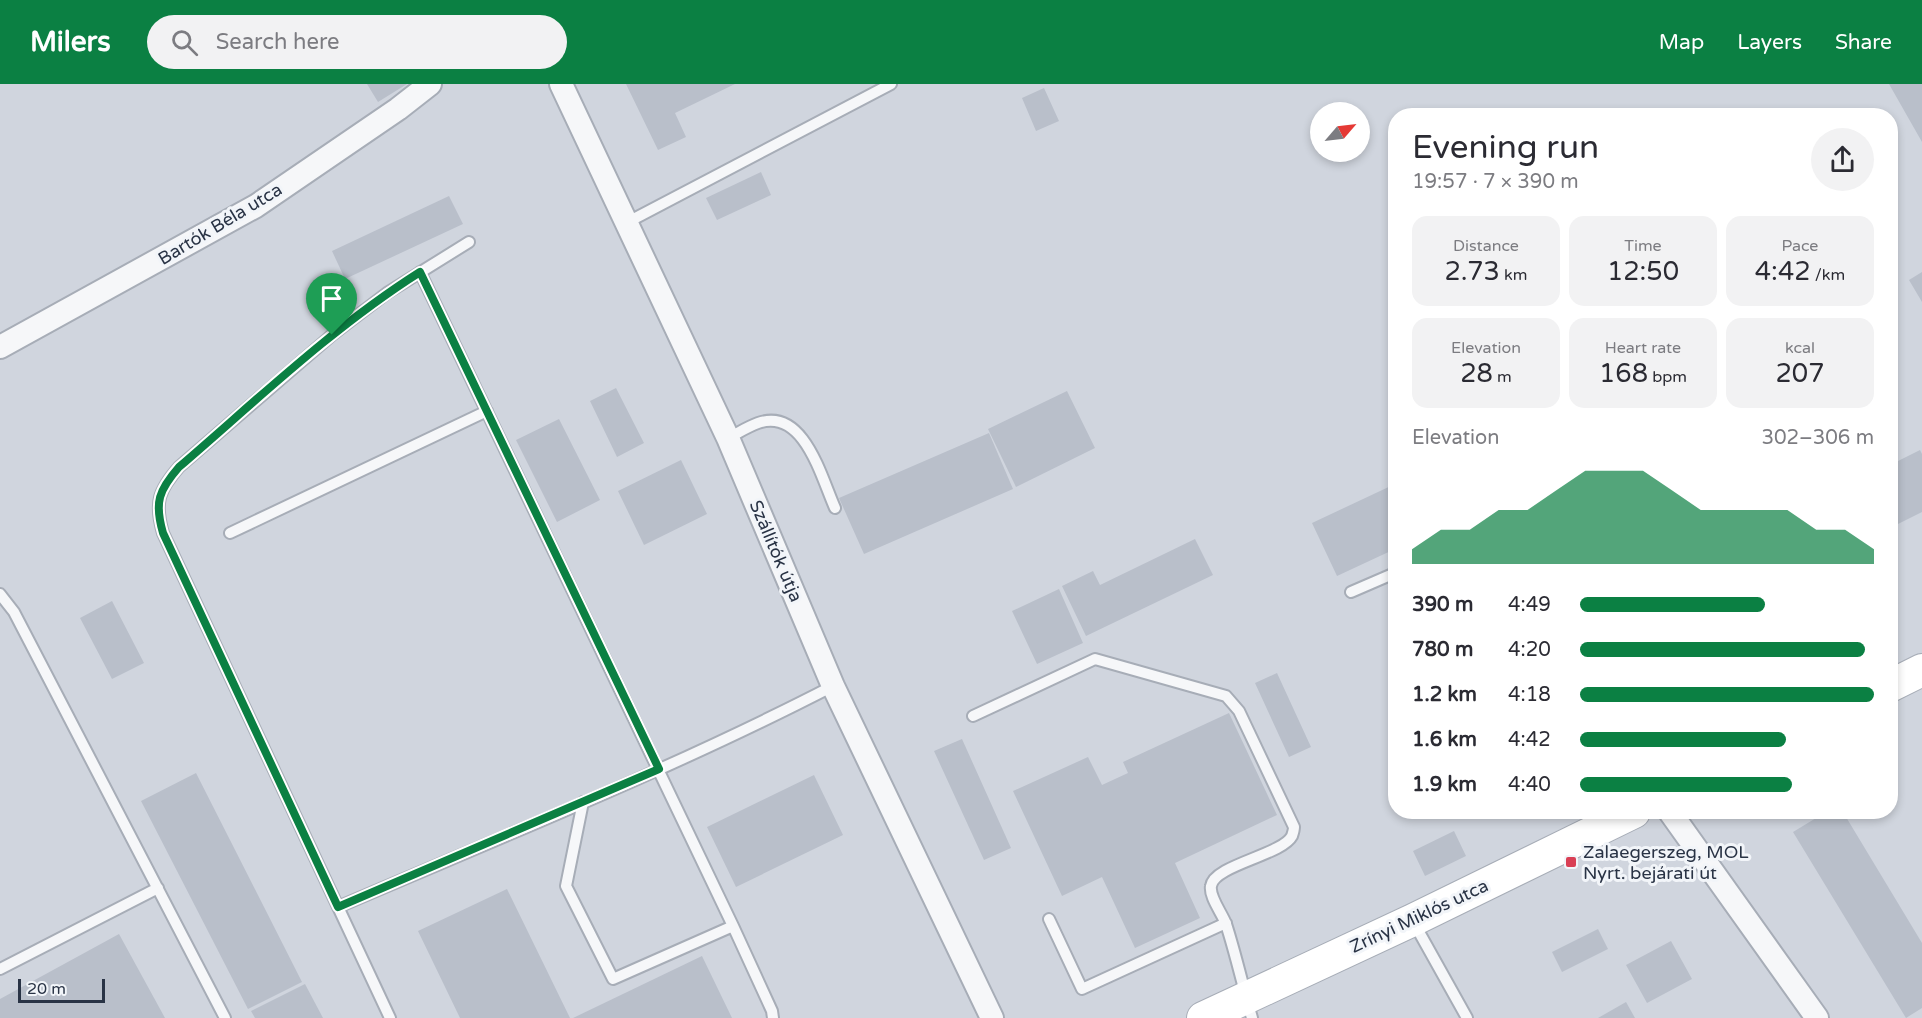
<!DOCTYPE html>
<html lang="en">
<head>
<meta charset="utf-8">
<style>
  body { margin:0; font-family:"Varela Round",sans-serif; background:#f2f2f3; color:#2b2b33; height:100vh; display:flex; flex-direction:column; font-size:22px; white-space:nowrap }
  * { box-sizing:border-box; margin:0 }
  p { font-size:20px; color:#7c7c81 }
  .icon { flex:none; width:33px; height:33px; fill:none; stroke:currentColor; stroke-width:2; stroke-linecap:round; stroke-linejoin:round }
  .map { position:relative; flex:1; overflow:hidden }
  .details { position:absolute; left:1388px; top:24px; width:510px; height:711px; display:flex; flex-direction:column; background:#fff; border-radius:24px; box-shadow:0 3px 9px #0003 }
  .details>* { flex:none }
  .needle { width:39px; rotate:62deg }
  .fabs { position:absolute; left:1310px; top:18px; display:grid; gap:12px }
  .fabs a { display:grid; place-items:center; width:60px; height:60px; border-radius:50%; background:#fff; box-shadow:0 3px 9px #0003; font-size:30px }
  .scale { position:absolute; left:18px; bottom:15px; width:87px; box-sizing:border-box; padding-left:6px; border:3px solid #293345; border-top:0; font-size:16px; line-height:21px; white-space:nowrap; color:#293345; -webkit-text-stroke:4px #f2f5f9; paint-order:stroke }
  .pin { position:absolute; display:grid; place-items:center; width:51px; height:51px; color:#fff; margin:-62px -26px; border-radius:50% 50% 50% 0; rotate:-45deg; box-shadow:0 0 6px #0007 }
  .pin .icon { rotate:45deg }
  .round { display:grid; place-items:center; flex:none; width:63px; height:63px; border-radius:32px; background:#f2f2f3 }
  .headline { display:flex; align-items:center; justify-content:space-between; height:102px; padding:0 24px }
  h1 { font-size:33px; font-weight:600; line-height:45px }
  .metrics { display:grid; grid-template-columns:repeat(3,1fr); gap:9px; height:102px; padding:6px 24px }
  .metrics div { display:grid; align-content:center; border-radius:15px; background:#f2f2f3; text-align:center }
  .metrics b { font-size:26px; font-weight:600 }
  .metrics small { font-size:16px; font-weight:400 }
  .metrics p { font-size:16px }
  .chart { height:168px; padding:12px 24px }
  .chart p { display:flex; justify-content:space-between }
  .chart svg { width:100%; height:108px; margin-top:6px; fill:#0b8043; opacity:.7 }
  ul { padding:0 24px; list-style:none; font-size:20px }
  li { display:grid; grid-template-columns:96px 72px 1fr; align-items:center; height:45px }
  li i { height:15px; border-radius:8px; background:#0b8043 }
  header { display:flex; align-items:center; gap:36px; box-sizing:border-box; height:84px; padding:0 30px; background:#0b8043; color:#fff }
  header strong { font-size:28px }
  nav { display:flex; gap:33px; margin-inline-start:auto; font-size:21px }
  .search { width:420px; height:54px; background:#f2f2f3; display:flex; align-items:center; gap:15px; box-sizing:border-box; padding:0 21px; border-radius:33px; color:#7c7c81; font-size:22px }
  .map>svg:first-child { display:block }
  .built { fill:#d0d5de; fill-rule:evenodd }
  .building { fill:#b9bfca }
  .lines { fill:none; stroke-linecap:round; stroke-linejoin:round }
  .service-casing { stroke:#a7adb7; stroke-width:14 }
  .minor-casing { stroke:#a7adb7; stroke-width:26 }
  .secondary-casing { stroke:#a7adb7; stroke-width:34 }
  .service { stroke:#f6f7f9; stroke-width:10 }
  .minor { stroke:#f6f7f9; stroke-width:22 }
  .secondary { stroke:#fff; stroke-width:32 }
  .route-casing { stroke:#fff; stroke-width:12 }
  .route { stroke:#0b8043; stroke-width:8 }
  .poi-dot { fill:#d93f54; stroke:#f2f5f9; stroke-width:2 }
  .labels { text-anchor:middle; stroke-width:6; stroke-linejoin:round; paint-order:stroke }
  .street-label { font-size:18px; fill:#293345; stroke:#f2f5f9 }
  .poi-label { font-size:18px; fill:#293345; stroke:#f2f5f9; text-anchor:start }
</style>
</head>
<body>
<header>
<strong>Milers</strong>
<div class="search"><svg class="icon" aria-label="search" viewBox="0 0 24 24"><circle cx="10" cy="10" r="6"/><path d="M15 15l6 6"/></svg>Search here</div>
<nav><a>Map</a><a>Layers</a><a>Share</a></nav>
</header>
<div class="map">
<svg width="1922" height="934" viewBox="0 0 1922 934">
  <rect width="100%" height="100%" fill="#e2e6ec"/>
  <path class="built" d="M0 0H1922V934H0ZM1320 28H1359V68H1320ZM1395 32H1890V728H1395Z"/>
  <path class="building" d="M367 0H407L378 18Z
    M626 0H735L675 29 686 53 658 66Z
    M1889 0H1922V58Z
    M1044 4 1059 37 1036 47 1022 14Z
    M761 88 771 111 717 136 706 114Z
    M449 112 463 140 345 195 332 167Z
    M1922 188V218L1909 196Z
    M616 304 644 359 617 373 590 317Z
    M1067 307 1095 364 1016 403 988 345Z
    M559 335 600 416 557 438 516 356Z
    M989 349 1013 405 864 470 839 414Z
    M1920 366 1922 370V428L1890 444V381Z
    M681 376 707 430 644 461 618 407Z
    M1395 400V465L1337 492 1312 439Z
    M1195 455 1213 491 1086 552 1062 502 1093 487 1100 501Z
    M1059 505 1083 559 1037 580 1012 527Z
    M112 517 144 579 112 595 80 534Z
    M1277 589 1311 663 1289 673 1255 599Z
    M1229 629 1277 731 1175 779 1200 834 1135 864 1102 793 1062 812 1013 707 1088 673 1102 701 1128 689 1123 678Z
    M962 655 1011 764 984 776 934 667Z
    M196 689 302 898 248 925 141 717Z
    M814 691 843 751 736 803 707 743Z
    M1826 728H1843L1922 859V924L1906 934 1793 748Z
    M1454 747 1466 772 1425 792 1413 767Z
    M507 805 570 934H460L418 847Z
    M1598 845 1608 865 1562 888 1552 868Z
    M119 850 165 934H0V915Z
    M1671 857 1692 895 1647 919 1626 881Z
    M702 872 732 934H573Z
    M305 900 323 934H255L251 927Z
    M1626 918 1635 934H1598Z"/>
  <g class="lines">
    <defs>
      <path id="service" d="M626 139 891 0
        M420 188 733 842 772 927 773 934
        M728 354C738 349 747 343 758 339 804 323 821 393 835 424
        M230 449 487 327
        M1351 508 1395 489
        M0 510 14 528 225 934
        M973 632 1095 575 1226 612 1239 627 1294 743C1294 746 1293 749 1292 752 1282 771 1214 781 1211 802 1209 813 1222 829 1226 840 1236 871 1243 903 1252 934
        M583 718 566 802 613 895 733 842
        M338 823C504 752 672 685 833 602
        M1049 835 1082 905 1226 839
        M1414 839 1467 934
        M0 885 158 804
        M390 934 163 449C154 418 159 406 179 383L332 251 387 209 469 158"/>
      <path id="minor" d="M561 0 728 354 833 602 992 934
        M0 263 256 122 398 25 430 0
        M1670 728 1817 934"/>
      <path id="secondary" d="M1890 602 1922 586
        M1203 934 1413 836 1634 728"/>
    </defs>
    <use href="#service" class="service-casing"/>
    <use href="#minor" class="minor-casing"/>
    <use href="#secondary" class="secondary-casing"/>
    <use href="#service" class="service"/>
    <use href="#minor" class="minor"/>
    <use href="#secondary" class="secondary"/>
  </g>
  <g class="lines">
    <defs>
      <path id="route" d="M420 188 659 685 338 823 163 449C154 418 159 406 179 383 257 316 333 243 420 188Z"/>
    </defs>
    <use href="#route" class="route-casing"/>
    <use href="#route" class="route"/>
  </g>
  <rect class="poi-dot" x="1565" y="772" width="12" height="12" rx="3"/>
  <g class="labels">
    <g class="street-label">
      <text transform="translate(220 140) rotate(-31)" y="6">Bartók Béla utca</text>
      <text transform="translate(776 467) rotate(67)" y="6">Szállítók útja</text>
      <text transform="translate(1419 832) rotate(-25)" y="6">Zrínyi Miklós utca</text>
    </g>
    <g class="poi-label">
      <text x="1583" y="774">Zalaegerszeg, MOL<tspan x="1583" dy="21">Nyrt. bejárati út</tspan></text>
    </g>
  </g>
</svg>
<div class="fabs">
<a><svg class="needle" viewBox="-14 -14 28 28"><path d="M0-13l5 13h-10z" fill="#e53935"/><path d="M0 13l5-13h-10z" fill="#7c7c81"/></svg></a>
</div>
<div class="scale">20 m</div>
<div class="pin" style="left:332px;top:251px;background:#1e9e55"><svg class="icon" aria-label="arrive" viewBox="0 0 24 24"><path d="M6 21V4h12l-3 4 3 4H6"/></svg></div>
<section class="details">
<div class="headline"><div><h1>Evening run</h1><p>19:57 · 7 × 390 m</p></div><a class="round"><svg class="icon" aria-label="share" viewBox="0 0 24 24"><path d="M12 15V3M7 8l5-5 5 5M5 13v7h14v-7"/></svg></a></div>
<div class="metrics">
<div><p>Distance</p><b>2.73<small> km</small></b></div>
<div><p>Time</p><b>12:50</b></div>
<div><p>Pace</p><b>4:42<small> /km</small></b></div>
</div>
<div class="metrics">
<div><p>Elevation</p><b>28<small> m</small></b></div>
<div><p>Heart rate</p><b>168<small> bpm</small></b></div>
<div><p>kcal</p><b>207</b></div>
</div>
<div class="chart"><p><span>Elevation</span>302–306 m</p>
<svg viewBox="0 0 160 44" preserveAspectRatio="none"><path d="M0 44V38L10 30L20 30L30 22L40 22L50 14L60 6L70 6L80 6L90 14L100 22L110 22L120 22L130 22L140 30L150 30L160 38V44z"/></svg>
</div>
<ul>
<li><b>390 m</b>4:49<i style="width:63%"></i></li>
<li><b>780 m</b>4:20<i style="width:97%"></i></li>
<li><b>1.2 km</b>4:18<i style="width:100%"></i></li>
<li><b>1.6 km</b>4:42<i style="width:70%"></i></li>
<li><b>1.9 km</b>4:40<i style="width:72%"></i></li>
</ul>
</section>
</div>
</body>
</html>
